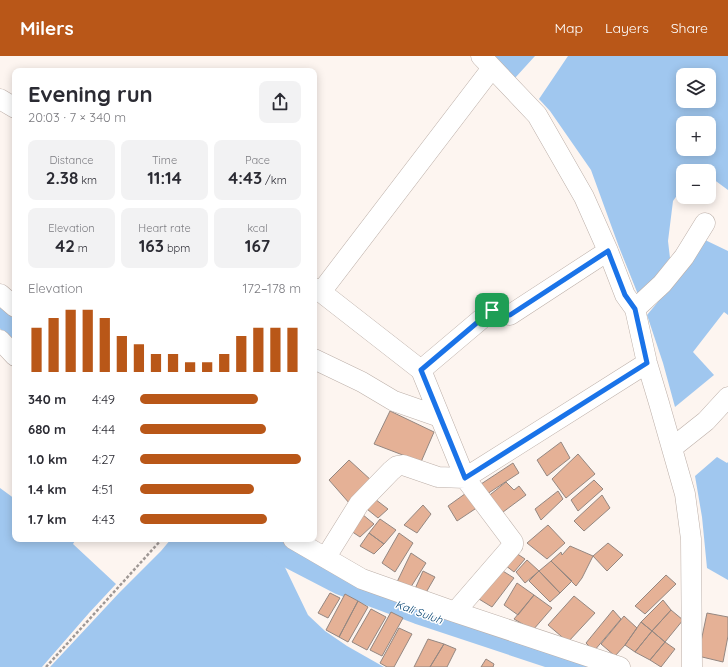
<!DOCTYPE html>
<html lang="en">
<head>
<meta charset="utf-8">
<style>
  body { margin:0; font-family:Quicksand,sans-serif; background:#f2f2f3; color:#2b2b33; height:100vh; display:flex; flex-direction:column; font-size:15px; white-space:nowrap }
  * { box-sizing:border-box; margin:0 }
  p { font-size:13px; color:#7c7c81 }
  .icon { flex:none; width:22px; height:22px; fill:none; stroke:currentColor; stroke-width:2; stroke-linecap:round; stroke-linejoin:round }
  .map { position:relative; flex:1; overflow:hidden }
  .sheet { position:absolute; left:12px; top:12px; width:305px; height:474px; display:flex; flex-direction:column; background:#fff; border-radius:8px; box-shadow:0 2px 10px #0003 }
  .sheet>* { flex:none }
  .controls { position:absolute; left:676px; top:12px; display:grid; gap:8px }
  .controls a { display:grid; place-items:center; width:40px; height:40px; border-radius:8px; background:#fff; box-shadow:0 2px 10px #0003; font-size:20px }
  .pin { position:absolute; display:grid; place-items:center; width:34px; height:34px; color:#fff; margin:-17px; border-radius:8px; box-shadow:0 2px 6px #0006 }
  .round { display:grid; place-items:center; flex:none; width:42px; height:42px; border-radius:8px; background:#f2f2f3 }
  .headline { display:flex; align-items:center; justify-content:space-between; height:68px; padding:0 16px }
  h1 { font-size:22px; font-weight:700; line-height:30px }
  .stats { display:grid; grid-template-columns:repeat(3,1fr); gap:6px; height:68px; padding:4px 16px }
  .stats div { display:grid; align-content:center; border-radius:8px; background:#f2f2f3; text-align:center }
  .stats b { font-size:17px; font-weight:700 }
  .stats small { font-size:11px; font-weight:400 }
  .stats p { font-size:11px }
  .chart { height:112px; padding:8px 16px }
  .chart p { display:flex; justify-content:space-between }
  .chart svg { width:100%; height:72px; margin-top:4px; stroke:#b95718; stroke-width:6 }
  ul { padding:0 16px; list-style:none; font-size:13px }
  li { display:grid; grid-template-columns:64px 48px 1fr; align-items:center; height:30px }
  li i { height:10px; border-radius:5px; background:#b95718 }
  header { display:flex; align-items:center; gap:24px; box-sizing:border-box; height:56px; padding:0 20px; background:#b95718; color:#fff }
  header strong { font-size:19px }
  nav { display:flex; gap:22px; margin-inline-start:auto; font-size:14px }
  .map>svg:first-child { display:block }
  .water { fill:#a0c7ef; fill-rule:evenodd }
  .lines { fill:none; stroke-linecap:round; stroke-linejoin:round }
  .river { stroke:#a0c7ef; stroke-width:24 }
  .building { fill:#e5b196; stroke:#948781 }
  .minor-casing { stroke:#bcafa8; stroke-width:21 }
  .path { stroke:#9f9895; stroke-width:2.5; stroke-dasharray:3 2; stroke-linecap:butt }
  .minor { stroke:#fff; stroke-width:20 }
  .route-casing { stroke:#fff; stroke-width:8 }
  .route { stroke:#1a73e8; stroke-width:5 }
  .labels { text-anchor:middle; stroke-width:3; stroke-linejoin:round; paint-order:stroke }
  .water-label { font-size:11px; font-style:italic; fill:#024171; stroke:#fff }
</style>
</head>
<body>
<header>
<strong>Milers</strong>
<nav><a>Map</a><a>Layers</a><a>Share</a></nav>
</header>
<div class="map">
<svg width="728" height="611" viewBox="0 0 728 611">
  <rect width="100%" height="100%" fill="#fdf5f0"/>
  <path class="water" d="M495 0H535L515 22Z
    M568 0H728V134L709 120V115H702L698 112 695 115H683V131L673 145 668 185 670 202 639 241 619 191 591 114 550 55 539 43ZM683 19H709V45H683ZM683 67H709V93H683Z
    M703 183 728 195V259L724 256 693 296 714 319 675 351 663 307 647 259 672 229Z
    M717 401 727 407 728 406V524L707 512 702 461 695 420Z
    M0 432 15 443V483H76L73 488 116 528 89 557 42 611H0Z
    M171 483H250L279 499 308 559 325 575 347 590 384 611H50L119 537 161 495Z"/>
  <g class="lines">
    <path class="river" d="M0 256 15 270
      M261 483 285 498 341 527 418 556 583 611"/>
  </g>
  <path class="building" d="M390 355 434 376 421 406 374 388Z
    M561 386 570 402 547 420 537 404Z
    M578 398 595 418 566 442 552 423Z
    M349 404 372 425 350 448 329 424Z
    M513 407 519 417 484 440 478 430Z
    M594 424 603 433 578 455 571 444Z
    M506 426 514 434 519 430 526 439 499 459 486 442Z
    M469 435 478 451 457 465 448 450Z
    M558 435 563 443 541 464 535 453Z
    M602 439 610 452 584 475 574 465Z
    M371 440 388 453 378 462 362 449Z
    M423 449 431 458 417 477 404 469Z
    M362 458 374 468 360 481 348 473Z
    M380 463 396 474 384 488 369 477Z
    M548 469 565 487 547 503 527 487Z
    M369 477 384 488 374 498 360 490Z
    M399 477 413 487 395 516 382 507Z
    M608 487 623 499 607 515 593 500Z
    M570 490 593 500 582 522 576 530 551 505 561 496 562 499Z
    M513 495 525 503 514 516 501 506Z
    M411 497 426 507 409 534 397 526Z
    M527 504 539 515 525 527 516 516Z
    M551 505 572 525 560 537 539 515Z
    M498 512 514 522 492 551 474 540Z
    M423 515 435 521 424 540 414 535Z
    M539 515 560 537 550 546 529 525Z
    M666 519 676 528 645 558 635 550Z
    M517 527 534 539 518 559 504 549Z
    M330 537 340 542 328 562 318 557Z
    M345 538 358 545 339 581 326 574Z
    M534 539 552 552 533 574 514 563Z
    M574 540 595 557 568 586 548 569Z
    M663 544 671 554 652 575 641 566Z
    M358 545 368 551 348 586 339 581Z
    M371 553 386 561 367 594 352 586Z
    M613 554 621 563 594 595 586 587Z
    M671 554 683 564 665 586 652 575Z
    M391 556 403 562 382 600 370 594Z
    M707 557 728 561V580L723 606 698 600Z
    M624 560 637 572 625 589 615 600 601 588Z
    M641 566 652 575 635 596 625 589Z
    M399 572 412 578 394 611H387L380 607Z
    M652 575 665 586 650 604 635 596Z
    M428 583 444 588 430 611H414Z
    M665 586 675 593 661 611 650 604Z
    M444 588 456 593 447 611H430Z
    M486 603 494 608 493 611H481Z"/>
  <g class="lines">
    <defs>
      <path id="minor" d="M481 0 537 59 584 141 608 195 625 239 635 253 647 307 659 347 685 438 691 483 692 611
        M0 43 15 52
        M314 232 321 236 421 314 465 422 513 486V489L455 556
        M321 236 492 12
        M0 238 15 251
        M635 253 662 228 684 201 705 167
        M0 284 15 300
        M314 303 362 326 394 345 440 361
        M421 314 492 254C499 253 503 259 510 259L608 195
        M672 392 706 365 728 341
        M293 483 362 523 455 556 620 611
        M326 501 359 448 391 415 397 410 403 409 438 421 465 422 647 307"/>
    </defs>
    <use href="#minor" class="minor-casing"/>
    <path class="path" d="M46 611 162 483"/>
    <use href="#minor" class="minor"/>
  </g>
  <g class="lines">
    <defs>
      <path id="route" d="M608 195 625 239 635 253 647 307 465 422 421 314 492 254C499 253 503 259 510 259Z"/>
    </defs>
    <use href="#route" class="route-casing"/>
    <use href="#route" class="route"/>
  </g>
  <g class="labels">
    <g class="water-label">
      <text transform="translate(419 556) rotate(20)" y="4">Kali Suluh</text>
    </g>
  </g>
</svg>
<div class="controls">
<a><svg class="icon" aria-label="layers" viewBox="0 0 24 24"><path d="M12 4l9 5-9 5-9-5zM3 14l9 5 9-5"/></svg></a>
<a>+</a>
<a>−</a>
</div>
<div class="pin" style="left:492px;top:254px;background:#1e9e55"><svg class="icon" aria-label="arrive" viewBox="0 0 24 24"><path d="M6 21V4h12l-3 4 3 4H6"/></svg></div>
<section class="sheet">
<div class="headline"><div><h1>Evening run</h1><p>20:03 · 7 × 340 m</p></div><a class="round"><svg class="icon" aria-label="share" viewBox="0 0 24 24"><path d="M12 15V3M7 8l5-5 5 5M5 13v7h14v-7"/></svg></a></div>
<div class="stats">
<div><p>Distance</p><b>2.38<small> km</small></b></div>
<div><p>Time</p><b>11:14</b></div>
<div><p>Pace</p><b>4:43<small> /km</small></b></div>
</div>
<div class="stats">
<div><p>Elevation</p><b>42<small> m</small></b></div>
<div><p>Heart rate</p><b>163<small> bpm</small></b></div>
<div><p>kcal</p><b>167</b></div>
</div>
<div class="chart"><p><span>Elevation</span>172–178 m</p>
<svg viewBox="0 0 160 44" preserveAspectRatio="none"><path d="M5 44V17M15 44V11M25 44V6M35 44V6M45 44V11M55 44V22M65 44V27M75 44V33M85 44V33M95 44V38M105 44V38M115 44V33M125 44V22M135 44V17M145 44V17M155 44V17"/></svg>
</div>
<ul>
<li><b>340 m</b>4:49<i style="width:73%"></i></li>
<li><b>680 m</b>4:44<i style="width:78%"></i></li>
<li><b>1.0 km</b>4:27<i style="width:100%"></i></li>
<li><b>1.4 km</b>4:51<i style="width:71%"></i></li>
<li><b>1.7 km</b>4:43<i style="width:79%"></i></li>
</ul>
</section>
</div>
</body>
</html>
